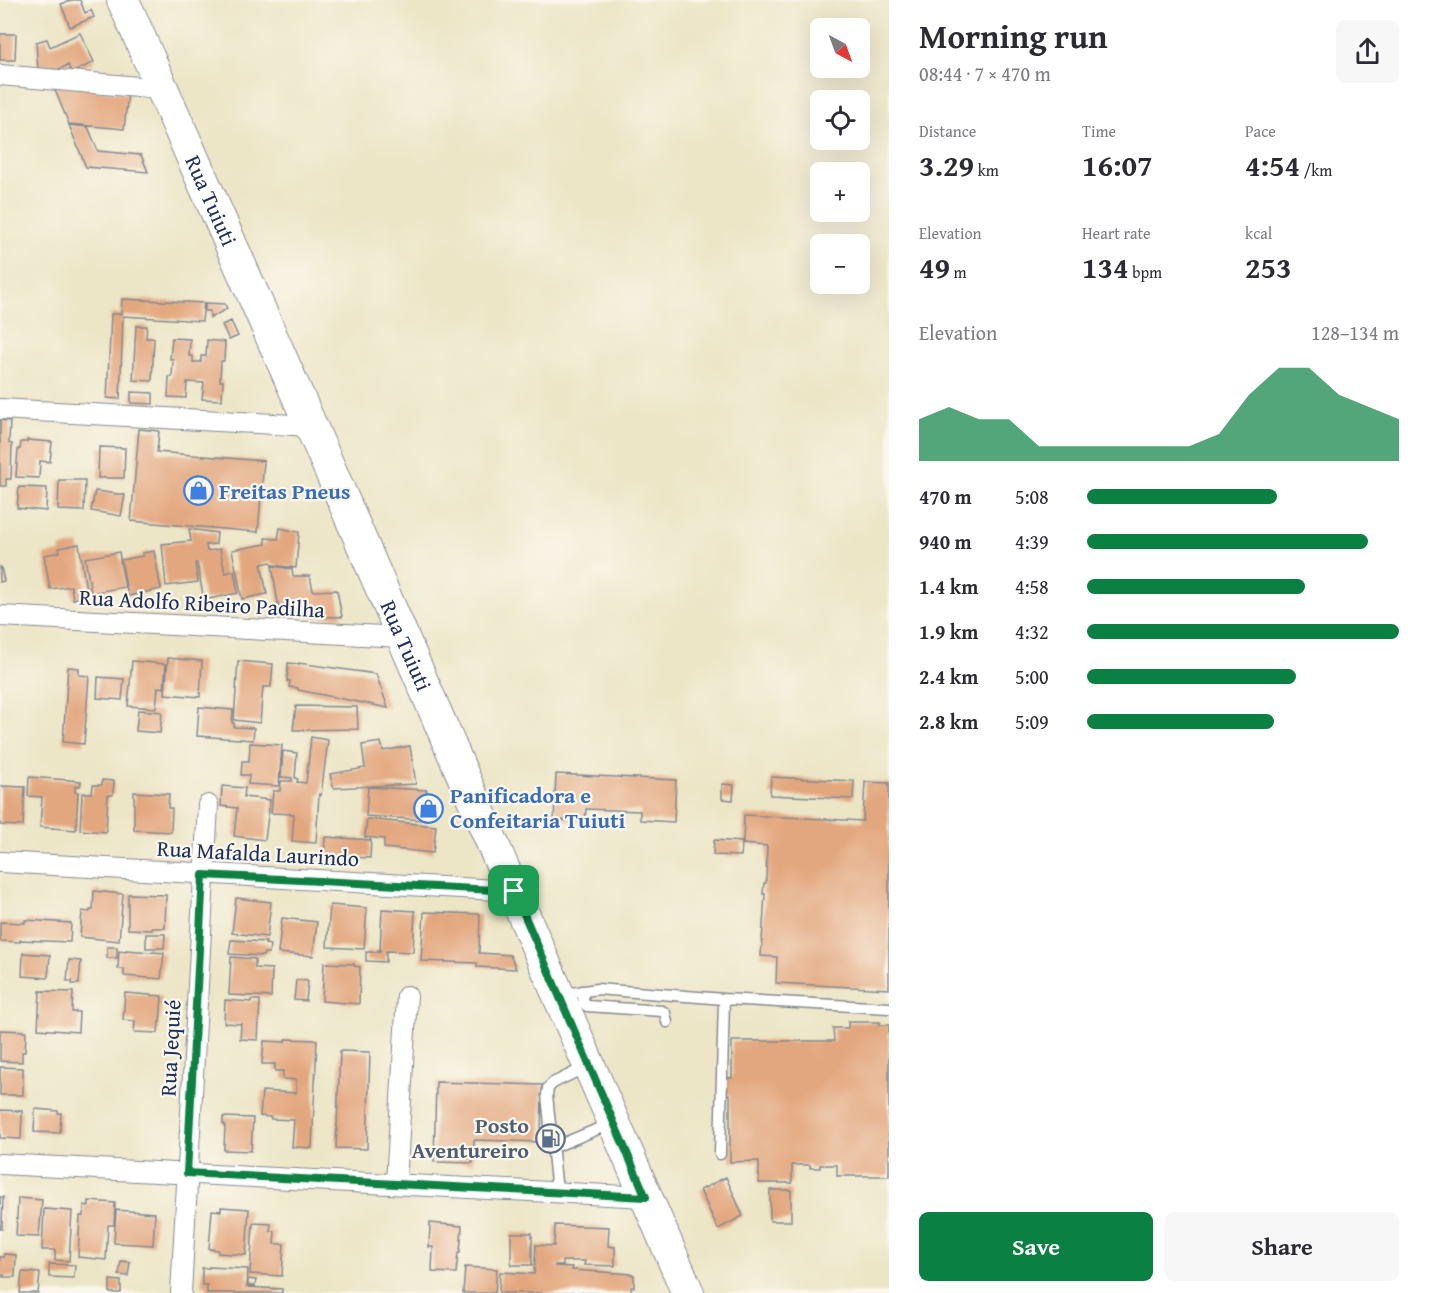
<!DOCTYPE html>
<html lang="en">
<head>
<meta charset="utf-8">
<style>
  body { margin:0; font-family:"Gentium Book Plus",serif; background:#f7f7f7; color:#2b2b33; height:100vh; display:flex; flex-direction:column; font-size:22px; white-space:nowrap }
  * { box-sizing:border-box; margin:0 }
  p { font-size:20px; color:#7c7c81 }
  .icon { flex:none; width:33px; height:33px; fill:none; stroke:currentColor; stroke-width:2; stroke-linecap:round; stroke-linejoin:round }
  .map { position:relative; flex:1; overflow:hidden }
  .sheet { display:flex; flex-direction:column; background:#fff; width:540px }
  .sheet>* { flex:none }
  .needle { width:39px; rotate:139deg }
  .fabs { position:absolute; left:810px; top:18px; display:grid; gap:12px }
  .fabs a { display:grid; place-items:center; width:60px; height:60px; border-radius:9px; background:#fff; box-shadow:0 6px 24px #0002; font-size:30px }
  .pin { position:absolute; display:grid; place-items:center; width:51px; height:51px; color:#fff; margin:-26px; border-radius:12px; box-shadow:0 3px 9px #0006 }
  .round { display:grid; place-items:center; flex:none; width:63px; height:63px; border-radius:9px; background:#f7f7f7 }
  .summary { display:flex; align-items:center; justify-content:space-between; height:102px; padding:0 30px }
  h1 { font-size:33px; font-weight:800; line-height:45px }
  .metrics { display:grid; grid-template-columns:repeat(3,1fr); gap:9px; height:102px; padding:6px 30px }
  .metrics div { display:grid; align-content:center }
  .metrics b { font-size:30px; font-weight:800 }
  .metrics small { font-size:16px; font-weight:400 }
  .metrics p { font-size:16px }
  .chart { height:168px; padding:12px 30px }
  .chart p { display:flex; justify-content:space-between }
  .chart svg { width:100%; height:108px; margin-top:6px; fill:#0b8043; opacity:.7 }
  .primary-button { display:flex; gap:12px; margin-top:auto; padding:12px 30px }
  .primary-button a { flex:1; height:69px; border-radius:9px; background:#0b8043; color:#fff; font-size:24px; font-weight:800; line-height:69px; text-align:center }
  .primary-button a+a { background:#f7f7f7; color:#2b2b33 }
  ul { padding:0 30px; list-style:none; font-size:20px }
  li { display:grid; grid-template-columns:96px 72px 1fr; align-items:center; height:45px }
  li i { height:15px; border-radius:8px; background:#0b8043 }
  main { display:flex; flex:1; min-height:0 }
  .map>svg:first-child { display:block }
  .building { fill:#e3a77f }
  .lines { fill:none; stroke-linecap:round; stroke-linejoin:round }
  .lane-casing { stroke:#848a92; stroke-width:13 }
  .street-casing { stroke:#848a92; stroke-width:22 }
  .primary-casing { stroke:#848a92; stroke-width:34 }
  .lane { stroke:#fff; stroke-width:10 }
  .street { stroke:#fff; stroke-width:20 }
  .primary { stroke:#fff; stroke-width:32 }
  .route-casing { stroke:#fff; stroke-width:12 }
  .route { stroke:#0b8043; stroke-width:8 }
  .labels { text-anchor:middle; stroke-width:4.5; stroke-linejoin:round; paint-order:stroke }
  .street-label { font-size:22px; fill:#1b2f5e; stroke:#fbf7ec }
  .shop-label { font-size:22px; font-weight:bold; fill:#366cbe; stroke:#fbf7ec; text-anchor:start }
  .service-label { font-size:22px; font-weight:bold; fill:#4e5e75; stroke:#fbf7ec; text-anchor:end }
</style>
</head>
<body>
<main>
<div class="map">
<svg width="889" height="1293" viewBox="0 0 889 1293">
  <rect width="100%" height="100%" fill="#fbf7ec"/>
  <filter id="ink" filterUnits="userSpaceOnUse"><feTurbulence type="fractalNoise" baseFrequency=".0167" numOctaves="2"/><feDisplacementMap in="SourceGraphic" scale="12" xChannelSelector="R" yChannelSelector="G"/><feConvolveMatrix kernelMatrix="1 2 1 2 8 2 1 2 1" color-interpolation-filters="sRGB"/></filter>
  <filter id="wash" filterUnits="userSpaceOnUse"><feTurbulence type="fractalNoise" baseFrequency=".008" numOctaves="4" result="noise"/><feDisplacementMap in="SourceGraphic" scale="24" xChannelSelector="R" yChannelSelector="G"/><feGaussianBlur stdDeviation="1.35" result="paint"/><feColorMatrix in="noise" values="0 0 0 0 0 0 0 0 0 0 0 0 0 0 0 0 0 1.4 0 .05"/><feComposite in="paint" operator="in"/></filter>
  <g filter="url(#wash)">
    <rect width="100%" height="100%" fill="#ece5c6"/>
    <g id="blocks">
      <path class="building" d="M72 0H80L85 13 91 10 94 17 70 27 61 4Z
        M80 33 94 62 72 73 68 65 55 71 54 69 50 71 38 70 36 42 47 39 50 47Z
        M0 34H16L15 60H0Z
        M52 83 128 94 124 129 69 124Z
        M69 125 88 127 98 151 141 155 148 172 86 167Z
        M122 299 204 303 202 321 123 316 120 399 107 398 111 314H121Z
        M205 303 225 304 227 309 210 318V311H205Z
        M231 321 238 336 229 340 222 325Z
        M136 326H147L146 338H154L152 381 133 380Z
        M172 338 190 339 189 356H193V362H201V356H206L207 340 225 342 224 361H221L220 381H223L222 400 202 399 204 383 187 382 186 398 168 397 169 377H172L173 359H170Z
        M131 392 153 393V404L131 403Z
        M0 420 10 421 9 443 12 444 11 479H6V486H0Z
        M139 429 159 431 157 452 264 461 258 532 131 521Z
        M27 440 52 442 50 462 40 461 39 478 16 477 18 449H20L21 442H27Z
        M99 447 125 448 124 478H98Z
        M59 480H85L84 511 58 510Z
        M19 487 47 488 46 511 17 508Z
        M95 491 125 495 121 516 91 511Z
        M280 528 299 532 296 568 272 565 271 562 261 564 267 594 242 599 232 550 266 544 265 538 278 539Z
        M189 529 217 533 216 544 206 545 207 551 220 549 225 573 234 571 238 593 204 600 197 563H195L198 582 166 586 162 544 191 541Z
        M79 544 87 596 73 599 71 586 50 589 44 555 60 552 59 548Z
        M154 551 161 589 128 596 121 560 143 556 142 553Z
        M119 552 125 587 91 593 85 558Z
        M272 566 292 569 293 576H310L313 591 337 590 342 617 294 616 293 614 280 616Z
        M0 567H1L4 581 0 582Z
        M168 658 202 661 200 697 165 694Z
        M132 661 166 664 164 688 158 687 156 708 128 706Z
        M238 661 273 664 271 687H263L260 723 234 720Z
        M288 663 299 664V663L376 674 388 708 298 690V688L289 687 290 681H287Z
        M68 667 79 668V675L89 676 84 744 63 742Z
        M98 677 124 679 122 700 97 698Z
        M296 706 357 707 358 729 293 730Z
        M199 707 233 710 232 723H234V727L254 728 253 740 197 736Z
        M138 710 162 712 160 733 136 731Z
        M311 737 328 740 321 795 319 794 316 843 292 841 294 814 271 813 273 791H280L281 781H292V778L281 777 283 751 297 753 295 778 298 779 297 782 306 783Z
        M381 742 383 751 410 746 416 784 334 788 333 787 330 774 365 768 362 745Z
        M250 743 282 745 279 786 248 784 249 775H241L242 761H249Z
        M556 774 676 780 674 822 640 820V811L586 809 585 821 554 820Z
        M29 777 81 781 80 786H75V792H78L76 830 40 827 42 797 28 796Z
        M771 777 854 781 853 799 770 795Z
        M102 780 114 781 113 795H108L106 832 80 830 82 793H92L93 785H102Z
        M865 782 889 783V989L776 983 777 957 761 956 765 894H763L764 883H766L767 846 743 844 744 815 863 821Z
        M722 784 734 785 733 800 722 799Z
        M0 786 25 787 23 826 0 825Z
        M222 786 245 788 244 797 270 800 265 840 234 836 237 808 221 806Z
        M368 787 427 790 425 820 366 816Z
        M134 792 169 794 168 808H172L171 832 134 830Z
        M367 819 436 826 433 853 384 848V839L365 837Z
        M325 837 371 840 370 858 324 856Z
        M714 840 742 842 741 856 713 855Z
        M94 891 123 894 119 941 80 937 82 911 90 912V910H93Z
        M128 894 166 895 165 928H152V930L128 929Z
        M236 898 271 902 267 937 232 933Z
        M330 905 367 908 364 949 327 947Z
        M382 909 415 911 413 952 386 951V962L366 961V952H378V950L380 951Z
        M424 912 480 914 479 953 510 955 516 969 477 967V963L421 961Z
        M282 918 317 922 313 956 278 953Z
        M25 920 71 923 70 942 20 940V942L0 941V922L25 923Z
        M146 934H165L164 948H146Z
        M231 940 266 942 265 944 270 945 269 953H264L263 956 229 954Z
        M107 947H117V958H107Z
        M126 950 164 953 161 979 124 976V969H118L119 951 126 952Z
        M23 953 50 955 48 978 22 976Z
        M231 957 255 959V968L272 969 271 997 229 995Z
        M69 960 81 961 79 984H72V981H67Z
        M324 963 354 964V966L360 967 359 1004 322 1001Z
        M296 980 308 981 306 1001 294 1000Z
        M40 991 73 992 72 1012H79L78 1032 38 1029Z
        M125 993 162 996 160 1022H159L158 1033 134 1032 135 1021 123 1020Z
        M225 1000 251 1002V1000H260L258 1040 240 1039 241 1024 224 1023Z
        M848 1022H880L879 1025H889V1176H837V1165H820V1168H810V1165H792V1183H759V1161L730 1162V1094L723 1095V1078H732V1041H834L833 1028H848Z
        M0 1030 23 1031V1032H26L25 1052H22V1062L0 1061Z
        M285 1039 317 1040 312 1148 292 1147 294 1120 271 1119V1117L260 1116 262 1091 296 1093V1080L283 1079V1071H275V1064H262L264 1041 285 1042Z
        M340 1051 370 1052 367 1149 336 1148Z
        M0 1067 23 1068V1095H0Z
        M436 1082 542 1085 541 1142 474 1140 473 1163 434 1162Z
        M35 1109 58 1111V1113H61L60 1133 34 1132Z
        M0 1110 22 1111 21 1139 0 1138Z
        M223 1117 253 1118 251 1151 224 1150 225 1124H223Z
        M726 1177 743 1216 718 1229 700 1190Z
        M770 1190H791V1221H770Z
        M0 1197H3L2 1229H0Z
        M18 1198 42 1200 39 1237 16 1236Z
        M89 1201 115 1203 114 1225H108L106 1260 78 1257 80 1216H83L84 1205 89 1206Z
        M221 1207 249 1209 246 1255 218 1253V1250L209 1249 212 1210 221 1211Z
        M44 1209 72 1211 69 1261 55 1260V1250H42Z
        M116 1210 155 1213 153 1245 114 1243Z
        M253 1223 271 1224 270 1231H275L274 1244H284L282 1276 250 1274Z
        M430 1223 462 1226 460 1253H458L456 1273 432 1272 433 1247H429Z
        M555 1225 609 1227 608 1246 615 1247V1266L584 1265 585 1261H563V1265H555V1266L572 1267V1270L632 1274V1275H634V1287H631V1293H499L500 1272 534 1274 536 1245 554 1246Z
        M511 1233H532V1265H511Z
        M4 1254 16 1255 15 1277H3L4 1275H0V1257H4Z
        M121 1261 130 1262 128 1276 119 1275Z
        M49 1264 75 1265 74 1278 49 1277Z
        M209 1267 248 1269 247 1287 282 1289V1293H207V1285H202V1268H209Z
        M465 1267 497 1269 495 1293H463Z
        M22 1272 40 1273 38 1293H20Z
        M248 1279 256 1280 255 1286H248Z
        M110 1280 121 1281V1293H110Z"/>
    </g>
  </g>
  <g filter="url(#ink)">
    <use href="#blocks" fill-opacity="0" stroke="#848a92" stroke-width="1.5"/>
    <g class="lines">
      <defs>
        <path id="lane" d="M582 991 584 1003 587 1006 662 1011 665 1013 667 1022
          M560 995 597 989 724 999 889 1008
          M552 1148 610 1124
          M720 1154 724 999
          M557 1192 547 1095 548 1088 553 1083 586 1067"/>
        <path id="street" d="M0 75 162 89
          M0 409 311 426
          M0 616 402 637
          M0 862 514 891
          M0 1164 646 1197
          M396 1184 407 996
          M181 1293 208 805"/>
        <g id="primary">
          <path id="s1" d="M123 0 311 426 688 1293"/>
        </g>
      </defs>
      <use href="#lane" class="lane-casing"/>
      <use href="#street" class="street-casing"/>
      <use href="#primary" class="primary-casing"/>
      <use href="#lane" class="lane"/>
      <use href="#street" class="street"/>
      <use href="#primary" class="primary"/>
    </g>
  </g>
  <g class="lines" filter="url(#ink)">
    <defs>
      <path id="route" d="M203 875 514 891 646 1197 187 1173Z"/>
    </defs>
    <use href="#route" class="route-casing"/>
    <use href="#route" class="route"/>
  </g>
  <defs>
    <symbol id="shop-ring" viewBox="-11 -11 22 22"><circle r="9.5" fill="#fbf7ec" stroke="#3f7fe0" stroke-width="1.5"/><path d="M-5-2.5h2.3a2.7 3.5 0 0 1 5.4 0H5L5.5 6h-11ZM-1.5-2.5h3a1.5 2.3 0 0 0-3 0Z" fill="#3f7fe0"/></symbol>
    <symbol id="fuel-ring" viewBox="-11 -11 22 22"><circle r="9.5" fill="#fbf7ec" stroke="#5c6f8a" stroke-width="1.5"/><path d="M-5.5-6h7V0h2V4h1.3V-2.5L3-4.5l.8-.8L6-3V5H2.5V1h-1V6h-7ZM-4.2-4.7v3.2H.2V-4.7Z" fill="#5c6f8a"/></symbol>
  </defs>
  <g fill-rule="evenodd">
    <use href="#shop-ring" x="182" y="474" width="33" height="33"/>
    <use href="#shop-ring" x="412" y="792" width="33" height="33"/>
    <use href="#fuel-ring" x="534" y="1122" width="33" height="33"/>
  </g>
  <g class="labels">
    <g class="street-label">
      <text dy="8" stroke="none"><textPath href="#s1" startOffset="219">Rua Tuiuti</textPath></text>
      <text transform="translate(202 603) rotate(3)" y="8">Rua Adolfo Ribeiro Padilha</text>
      <text dy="8" stroke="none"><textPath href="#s1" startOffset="705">Rua Tuiuti</textPath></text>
      <text transform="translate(258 853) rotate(3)" y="8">Rua Mafalda Laurindo</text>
      <text transform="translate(170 1048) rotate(-87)" y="8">Rua Jequié</text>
    </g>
    <g class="shop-label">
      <text x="219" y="499">Freitas Pneus</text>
      <text x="450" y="803">Panificadora e<tspan x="450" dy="25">Confeitaria Tuiuti</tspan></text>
    </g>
    <g class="service-label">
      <text x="529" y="1133">Posto<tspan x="529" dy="25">Aventureiro</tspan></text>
    </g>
  </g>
</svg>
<div class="fabs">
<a><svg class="needle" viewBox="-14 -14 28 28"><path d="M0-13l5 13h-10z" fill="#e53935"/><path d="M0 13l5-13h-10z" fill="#7c7c81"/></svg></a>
<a><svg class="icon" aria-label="locate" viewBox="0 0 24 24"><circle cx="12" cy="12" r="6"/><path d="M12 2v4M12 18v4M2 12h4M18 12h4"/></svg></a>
<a>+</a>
<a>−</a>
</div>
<div class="pin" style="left:514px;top:891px;background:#1e9e55"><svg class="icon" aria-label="arrive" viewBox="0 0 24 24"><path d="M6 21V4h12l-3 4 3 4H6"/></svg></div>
</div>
<section class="sheet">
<div class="summary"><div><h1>Morning run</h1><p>08:44 · 7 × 470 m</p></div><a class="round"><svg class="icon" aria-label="share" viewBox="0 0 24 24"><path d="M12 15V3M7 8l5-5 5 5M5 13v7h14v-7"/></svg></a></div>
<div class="metrics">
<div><p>Distance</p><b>3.29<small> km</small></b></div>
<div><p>Time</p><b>16:07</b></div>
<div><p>Pace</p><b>4:54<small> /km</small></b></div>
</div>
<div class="metrics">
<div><p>Elevation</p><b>49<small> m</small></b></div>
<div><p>Heart rate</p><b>134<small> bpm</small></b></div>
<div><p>kcal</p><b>253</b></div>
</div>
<div class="chart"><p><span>Elevation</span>128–134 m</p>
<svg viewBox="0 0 160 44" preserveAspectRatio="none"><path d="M0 44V27L10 22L20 27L30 27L40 38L50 38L60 38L70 38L80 38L90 38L100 33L110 17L120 6L130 6L140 17L150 22L160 27V44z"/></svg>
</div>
<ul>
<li><b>470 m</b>5:08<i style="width:61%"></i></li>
<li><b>940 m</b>4:39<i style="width:90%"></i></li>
<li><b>1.4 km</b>4:58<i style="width:70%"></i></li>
<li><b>1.9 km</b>4:32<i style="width:100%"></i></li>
<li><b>2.4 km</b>5:00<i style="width:67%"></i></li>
<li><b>2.8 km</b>5:09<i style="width:60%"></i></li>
</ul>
<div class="primary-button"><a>Save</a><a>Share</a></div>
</section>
</main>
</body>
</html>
